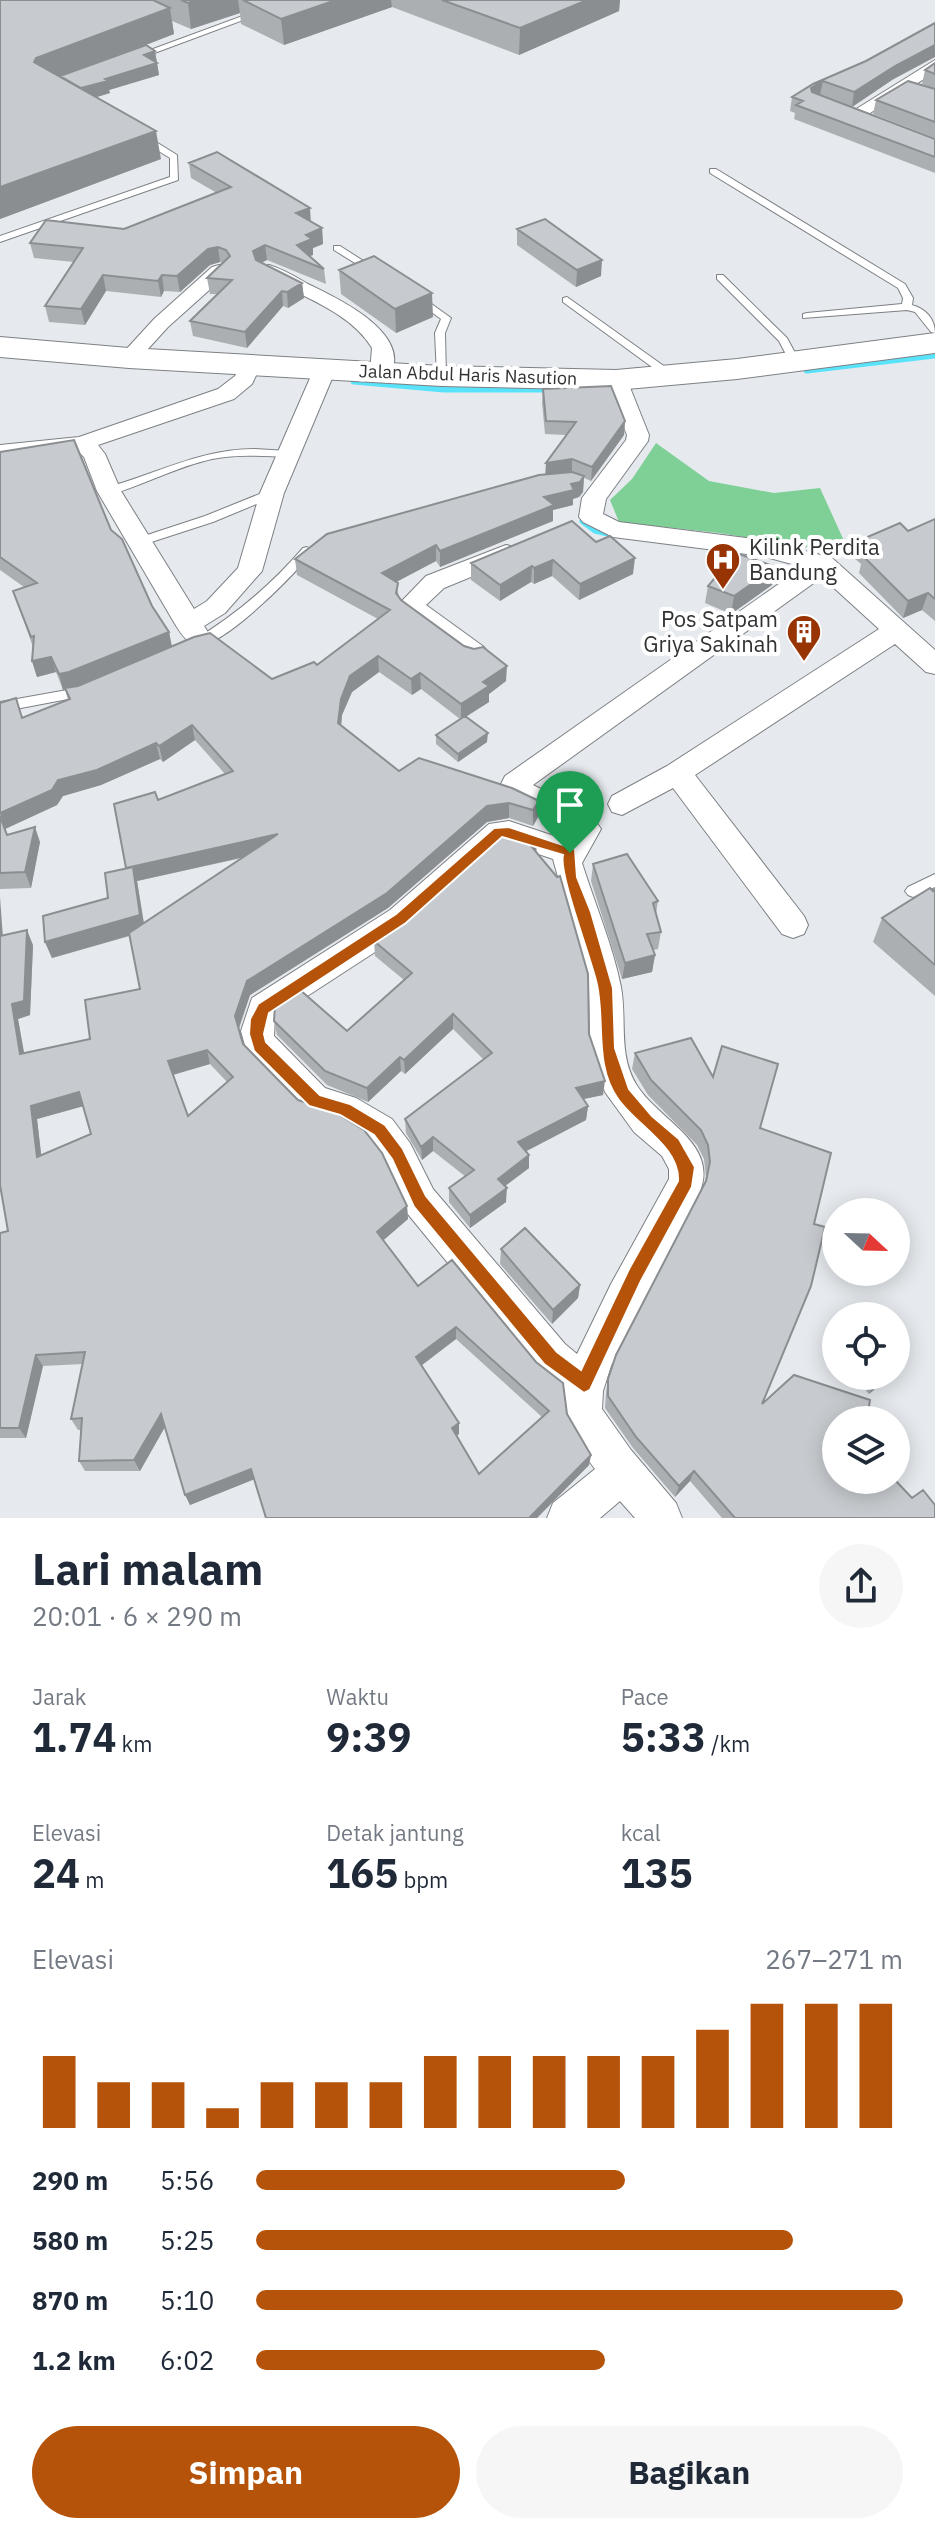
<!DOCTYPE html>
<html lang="id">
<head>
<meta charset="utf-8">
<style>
  body { margin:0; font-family:"IBM Plex Sans",sans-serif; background:#f6f6f7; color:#1f2937; height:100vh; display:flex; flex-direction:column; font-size:30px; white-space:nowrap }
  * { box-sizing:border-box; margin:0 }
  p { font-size:26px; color:#747a83 }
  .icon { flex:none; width:44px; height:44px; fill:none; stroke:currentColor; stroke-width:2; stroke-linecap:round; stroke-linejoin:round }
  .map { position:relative; height:1518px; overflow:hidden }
  .drawer { display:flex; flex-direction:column; background:#fff; flex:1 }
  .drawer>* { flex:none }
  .needle { width:52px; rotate:112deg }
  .controls { position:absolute; left:822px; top:1198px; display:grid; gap:16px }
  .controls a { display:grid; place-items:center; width:88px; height:88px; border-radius:50%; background:#fff; box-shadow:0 4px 20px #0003; font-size:40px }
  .pin { position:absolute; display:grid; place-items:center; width:68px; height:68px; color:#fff; margin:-82px -34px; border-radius:50% 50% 50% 0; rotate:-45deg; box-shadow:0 0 8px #0007 }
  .pin .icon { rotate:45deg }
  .round { display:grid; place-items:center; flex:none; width:84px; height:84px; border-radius:42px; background:#f6f6f7 }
  .head { display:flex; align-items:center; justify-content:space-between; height:136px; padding:0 32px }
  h1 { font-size:44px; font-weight:700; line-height:60px }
  .stats { display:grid; grid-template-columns:repeat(3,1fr); gap:12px; height:136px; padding:8px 32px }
  .stats div { display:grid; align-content:center }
  .stats b { font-size:40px; font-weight:700 }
  .stats small { font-size:22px; font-weight:400 }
  .stats p { font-size:22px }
  .chart { height:224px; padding:16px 32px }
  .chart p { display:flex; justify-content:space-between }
  .chart svg { width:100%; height:144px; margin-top:8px; stroke:#b45309; stroke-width:6 }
  .button { display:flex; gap:16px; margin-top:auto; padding:16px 32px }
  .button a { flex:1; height:92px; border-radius:48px; background:#b45309; color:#fff; font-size:32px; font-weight:700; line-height:92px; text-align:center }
  .button a+a { background:#f6f6f7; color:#1f2937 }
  ul { padding:0 32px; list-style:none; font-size:26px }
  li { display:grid; grid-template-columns:128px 96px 1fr; align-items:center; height:60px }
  li i { height:20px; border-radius:10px; background:#b45309 }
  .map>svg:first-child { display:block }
  .green { fill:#7fd097 }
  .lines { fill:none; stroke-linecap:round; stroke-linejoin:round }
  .stream { stroke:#59e3fa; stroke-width:7 }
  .lane-casing { stroke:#7d8084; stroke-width:2 }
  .street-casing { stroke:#7d8084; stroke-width:2 }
  .highway-casing { stroke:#7d8084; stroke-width:2 }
  .lane { fill:#fff; fill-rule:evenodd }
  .street { fill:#fff; fill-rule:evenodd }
  .highway { fill:#fff; fill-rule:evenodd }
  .wall { fill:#abafb2; fill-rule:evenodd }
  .shaded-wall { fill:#8b8e91 }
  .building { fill:#c7cbcf; stroke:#8b8e91; stroke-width:2; fill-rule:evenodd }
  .route { fill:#b45309; stroke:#fff; stroke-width:2; fill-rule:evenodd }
  .labels { text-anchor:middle; stroke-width:8; stroke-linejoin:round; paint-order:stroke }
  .far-street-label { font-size:18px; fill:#313234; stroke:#fff }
  .poi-label { font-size:22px; fill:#313234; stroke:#fff; text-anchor:start }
</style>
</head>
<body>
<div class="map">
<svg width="935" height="1518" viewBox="0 0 935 1518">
  <rect width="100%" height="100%" fill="#e6eaee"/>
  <path class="green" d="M656 443 709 481 774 493 820 488 845 543 811 548 719 533 619 522 610 500 632 479Z"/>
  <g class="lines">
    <path class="stream" d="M807 370 935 355
      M354 381 444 389H555
      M583 521 595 530 612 534"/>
    <defs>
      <path id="lane" d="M286 0H297L141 58 134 56Z
        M139 135H145L177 155 178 180 0 242V236L170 177V158L139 139Z
        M710 169H716L905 284 913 298 912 305C926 309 935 319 935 333L931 332 915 312 907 310 803 318V314L807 313 902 304 903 298 898 288 710 173Z
        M334 246H340L379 271 371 273 334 250Z
        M717 275H723L787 338 800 362 799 364H791L779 341 717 279Z
        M419 295 451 318 445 333 446 378H438L437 376 435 333 441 319 415 300 414 298Z
        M567 297 675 374V378H667L563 302V298Z
        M255 449 288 451 294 454 288 457C263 456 237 454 212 459 176 467 144 485 109 495L103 491 105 488C157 474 199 449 255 449Z
        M272 489 276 490V496L213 522 139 546 133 542 135 539 205 516Z
        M307 547 313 551 311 554C293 575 222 650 194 646L193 643 194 640C236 615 271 585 303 548Z
        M84 687 91 692 89 695 0 712V702Z
        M935 874V887L913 897 908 895 905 891 908 887Z"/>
      <path id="street" d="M935 60V72L859 120 853 121 845 116Z
        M219 265 226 267 229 271 226 275 168 327 136 362H122L118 358 122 354 154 319 212 267Z
        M269 265C283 269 296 277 308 284 337 298 415 334 389 377H373L370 372 372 348C350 311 298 295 262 275L259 271 262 267Z
        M250 359 261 365 252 384 234 399 98 445 105 454 121 491 194 609 207 601 238 568 260 493 314 369 325 363 336 369 284 493 262 571 225 613 204 626 211 637 207 643C190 648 183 637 175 624L97 491 84 457 77 450 0 459V445L79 437 218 389 235 376 243 361Z
        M616 374 627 380 649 435 648 441 606 499 603 514 619 522 762 540 832 558 935 650V674L926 672 895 644 695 775 804 916 808 925 804 934 793 938 782 934 673 788 622 815 612 812 608 804 612 796 667 766 879 629 822 577 533 785 590 813 601 829 582 863C595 904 613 946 621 987 627 1020 618 1054 636 1084 658 1121 721 1143 699 1194L611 1366 603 1391 602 1409 631 1450 676 1503 682 1518H635L620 1501 600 1518H547L553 1503 595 1469C578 1446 561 1422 564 1393L537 1372 407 1213 386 1165 368 1141 336 1122 303 1112 248 1056 241 1031 252 998 390 910 489 824 509 821 563 839 570 829 511 800 501 784 505 776 803 567 762 556 613 537 583 522 579 517 582 498 626 440 627 435 605 380ZM506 843 553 859 589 988 590 1048 605 1092 634 1132 662 1156 669 1169V1179L611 1284 577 1354 565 1344 433 1189 410 1143 392 1119 356 1098 325 1088 274 1036 275 1017 412 928Z
        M506 545 515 547 518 553 515 559 444 588 426 605 484 647 488 653 484 659 475 662 466 659 401 612 397 606 426 576Z"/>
      <path id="highway" d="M935 333V353L737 379 616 390 442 386 129 368 0 357V337L129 348 442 366 616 370 737 359Z"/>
    </defs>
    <use href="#lane" class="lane-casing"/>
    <use href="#street" class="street-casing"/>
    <use href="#highway" class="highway-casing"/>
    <use href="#lane" class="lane"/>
    <use href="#street" class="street"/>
    <use href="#highway" class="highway"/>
  </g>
  <path class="wall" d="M0 0H620L619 11 519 55 392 7 284 45 241 24 240 13 191 29 172 21 174 34 127 52 155 51 159 75 109 90 110 93 96 97 161 159 0 219Z
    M866 61 892 80 852 107 935 139V173L794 119 795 113 790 111 792 97 813 84Z
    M935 63V138L873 114 876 100 930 87 922 84 925 70Z
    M189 163 311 222 322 228 323 244 313 248V255L310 256 324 269 326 284 267 260 261 263 302 283 304 298 288 308 283 306 247 348 193 336 190 321 217 294H210L207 278 222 263 220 262 210 265 180 292 164 291 161 297 106 291 85 325 49 322 45 306 74 262 34 258 30 243 124 229 217 193 191 178Z
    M517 229 601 276 576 287 517 245Z
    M339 270 433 317 396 333 341 294Z
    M543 389 625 421 624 435 591 481 584 478 583 492 579 497 573 499V505L553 510V521L440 567 436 561 396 582 399 597 401 600 506 681 489 694V702L466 716 487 742 458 762 436 744V735L460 719 421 689 412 695 379 672 352 692 342 715 341 725 399 771 539 801 538 817 533 826 509 818 487 822 388 908 250 995 239 1029 243 1044 298 1100 407 1206 408 1219 383 1240 418 1286 567 1414 591 1455 589 1465 537 1518 254 1479 190 1505 165 1427 140 1471H85L79 1461 81 1430H78L71 1419 83 1364 43 1366 26 1438H0V1233L8 1231 3 936 33 945 30 1015 18 1019 24 1054 90 1039 140 989 130 936 52 958 45 942 108 898 126 869 158 800 225 774 195 740 163 762 160 759 101 785 63 796 57 805 5 829 7 835 40 842 31 888 0 889V703L22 718 68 700 65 689 63 690 56 672 37 677 32 661 33 647 13 591 24 587 0 570V452L111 530 152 606 169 632 172 646 272 679 317 665 378 619 297 575 295 559 545 475 566 435 545 434 542 403ZM242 858 144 923 137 881ZM210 1064 227 1082 188 1116 173 1075ZM83 1106 91 1134 41 1155 37 1119ZM456 1339 542 1417 479 1474 457 1436 459 1434V1423L421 1365Z
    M935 519V621L922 610 903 618 859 573 861 564 854 558 858 541 908 531Z
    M572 521 633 574 579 600 552 576 534 584 531 582 500 601 471 580V563Z
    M772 585 731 614 705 603 708 586Z
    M537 852 589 1034 603 1095 583 1099 588 1106 586 1120 526 1151 529 1155V1168L505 1186 506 1202 470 1228 449 1202V1188L466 1177 433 1151 422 1160 406 1133 405 1119 484 1060 453 1029 405 1074 401 1071 368 1102 327 1085 277 1035 274 1021 347 1031 404 980 375 956 374 941Z
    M593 864 658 901 656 914 661 932 658 949 653 950 655 955 652 972 622 979 591 881Z
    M935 889V996L873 942 882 918Z
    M635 1053 713 1077 760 1128 762 1404 836 1420 912 1498 935 1518H722L690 1481 675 1497 633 1448 605 1408 606 1392 608 1379 705 1182 706 1177 704 1159 697 1145 648 1095 632 1069Z
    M501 1249 580 1285 578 1298 552 1324 500 1264Z
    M836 1338V1357L830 1350Z
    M853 1376H890L869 1394Z"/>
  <path class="shaded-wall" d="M196 0H238L240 13 191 29 188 3Z
    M336 0H391L392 7 284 45 281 19Z
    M587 0H620L619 11 519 55 520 28Z
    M170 8 174 34 61 78 34 62 36 58Z
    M935 45V57L892 80 852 107 854 92 895 66Z
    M155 51 157 63 144 55Z
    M157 63 159 75 109 90 110 93 84 101 81 89 105 79Z
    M823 81 820 95 808 102 811 88Z
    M156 131 161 159 0 219V187Z
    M310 208 311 223 296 213Z
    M322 228 323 244 313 248V255L301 259 297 245 306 235Z
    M265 245 267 260 254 266 253 251Z
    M218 247 220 262 210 265 180 292 177 276 208 249Z
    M602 260 601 276 576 287 577 270Z
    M103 275 106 291 85 325 81 309Z
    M162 275 164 291 161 297 158 281Z
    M302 283 304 298 288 308 287 292Z
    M282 291 283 306 247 348 245 332Z
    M432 293 433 317 396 333 395 309Z
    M625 421 624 435 591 481 592 467Z
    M572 459V473L545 477 546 463Z
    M584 476 583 492 579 497 573 499V505L553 510V521L440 567V551L571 484Z
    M436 545V561L383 589 382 573Z
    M635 558 633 574 579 600 580 584Z
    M553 560 552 576 534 584V568Z
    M532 566 531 582 500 601V585Z
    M776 567 772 585 731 614 734 596Z
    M928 593 922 610 903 618 908 601Z
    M169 632 172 648 73 688 63 690 59 674Z
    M378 656 379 672 352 692 342 715 340 739 338 723 341 699 350 676Z
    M51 657 56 672 37 677 32 661Z
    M507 666 506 681 489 694V702L461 720V704L483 682Z
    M420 673 421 689 412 695 411 679Z
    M192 725 195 740 163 762 159 746Z
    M488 733 487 742 458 762V754Z
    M156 743 160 759 101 785 63 796 57 805 5 829 0 813 58 780Z
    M539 801 538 817 533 826V810Z
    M509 803V818L487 822 388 908 250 995 238 1030 235 1016 247 981 487 806Z
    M35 827 40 842 31 888 25 872Z
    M278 834 280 849 137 881 145 931 52 958 45 942 140 915 126 868Z
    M537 841 536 857 531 846Z
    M0 897 4 952 0 941Z
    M27 930 33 945 30 1015 18 1019 27 1069 20 1054 12 1004Z
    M655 955 652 972 622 979 625 963Z
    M453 1014V1029L405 1074 404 1060Z
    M207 1050 210 1064 172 1075 168 1061Z
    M400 1057 401 1071 368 1102 367 1088Z
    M605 1081 603 1095 574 1101 576 1088Z
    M79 1092 84 1106 37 1119 43 1170 37 1157 31 1106Z
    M588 1106 586 1120 517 1156 518 1142Z
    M433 1137V1151L422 1160 421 1147Z
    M529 1155V1168L497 1192 498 1179Z
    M507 1188 506 1202 470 1228V1215Z
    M407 1206 408 1219 378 1245 377 1232Z
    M580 1285 578 1298 552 1324 553 1310Z
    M456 1327V1339L417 1369 416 1357Z
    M908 1354 900 1367 896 1371V1365Z
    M36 1355 43 1366 26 1438 19 1428Z
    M883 1376H890L869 1394 876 1382Z
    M161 1414 166 1425 140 1471 134 1460Z
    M459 1423V1434L453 1438 452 1428Z
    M591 1455 589 1465 537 1518H529Z
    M251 1469 255 1479 190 1505 185 1495Z
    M694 1471 690 1481 675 1497 679 1486Z"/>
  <path class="building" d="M0 0H153L170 8 36 58 34 62 156 131 0 187Z
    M181 0H196L188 3Z
    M243 0H336L281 19Z
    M442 0H587L520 28Z
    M935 23V45L895 66 854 92 823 81 811 88 812 92 935 139V157L796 105 803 101 792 97 813 84 866 61Z
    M146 45 155 51 144 55 157 63 105 79 108 81 81 88 60 76Z
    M935 63V74L925 70Z
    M908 81 935 89V122L876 100Z
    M217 152 310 208 296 213 322 228 306 235 312 239 297 245 324 269 265 245 253 251 256 260 302 283 287 292 282 291 245 332 190 321 232 280 207 278 230 256 226 250 218 247 208 249 177 276 162 275 158 281 103 275 81 309 45 306 83 248 30 243 46 220 124 229 231 187 189 163Z
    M545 219 602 260 577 270 517 229Z
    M374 256 432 293 395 309 339 270Z
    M611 386 625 421 592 467 572 459 546 463 576 422 546 421 543 389Z
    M74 440 111 530 122 539 152 606 169 632 69 672 59 674 51 657 32 661 34 636 31 637 13 591 37 583 0 557V452Z
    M572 472 584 476 580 482 571 484 574 490 544 497 554 505 440 551 436 545 382 573 398 583 396 593 401 600 464 646 474 649 483 647 507 666 483 682 489 686 461 704 420 673 411 679 378 656 350 676 341 699 338 723 399 771 419 758 512 788 539 801 533 810 509 803 487 806 387 893 247 981 235 1016 243 1044 298 1100 333 1111 364 1130 382 1153 407 1206 377 1232 418 1286 452 1260 536 1362 563 1383 567 1414 591 1455 529 1518H266L251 1469 185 1495 161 1414 134 1460 79 1461 82 1418 71 1419 85 1352 36 1355 19 1428H0V1233L8 1231 0 1185V936L27 930 24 1001 12 1004 20 1054 90 1039 85 1000 140 989 129 933 278 834 126 868 114 804 155 792 158 800 233 771 192 725 159 746 156 743 97 770 58 780 52 790 0 813V703L16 698 22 718 70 699 65 688 78 686 194 637 210 633 272 679 314 662 317 665 390 610 295 559 327 534 539 475ZM207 1050 233 1077 188 1116 168 1061ZM79 1092 91 1134 37 1157 31 1106ZM456 1327 549 1411 479 1474 452 1428 459 1423 416 1357Z
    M935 519V599L928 593 908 601 863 556 871 553 858 541 900 523 908 531Z
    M572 521 596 542 610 536 635 558 580 584 553 560 534 568 532 566 500 585 471 563Z
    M736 553 776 567 734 596 708 586Z
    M465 716 488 733 458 754 436 735Z
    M0 816 7 835 35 827 25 872 0 873Z
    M507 831 537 841 531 846 557 877 560 876 588 974 589 1034 605 1081 576 1088 588 1106 518 1142 529 1155 498 1179 507 1188 470 1215 449 1188 474 1170 433 1137 421 1147 405 1119 492 1053 453 1014 404 1060 400 1057 367 1088 325 1071 274 1021 275 1004 299 989 347 1031 412 973 374 941 413 915Z
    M627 854 658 901 653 903 661 932 647 934 655 955 625 963 593 864Z
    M133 867 140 915 45 942 43 916 108 898 105 873Z
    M930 888 933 891 935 889V965L882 918Z
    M691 1038 713 1077 722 1046 778 1064 760 1128 831 1153 814 1224 825 1227 811 1286 762 1404 794 1375 870 1400 867 1420H836V1480H895L912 1498 923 1490 935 1505V1518H735L694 1471 679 1486 636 1437 608 1396V1379L616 1355 706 1181 710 1162 708 1145 701 1130 651 1080 635 1053Z
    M525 1228 580 1285 553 1310 501 1249Z
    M867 1310 873 1316H860Z
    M896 1341 908 1354 896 1365Z
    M871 1376H883L876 1382Z"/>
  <path class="route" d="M509 827 575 849 577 877 591 912 613 988 615 1048 629 1089 652 1116 679 1139 695 1167 692 1187 641 1281 590 1390 584 1393 544 1364 414 1207 392 1159 374 1135 340 1115 309 1106 254 1051 249 1034 250 1019 258 1004 396 914 494 828ZM502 837 563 855C558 873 592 960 597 985 605 1023 594 1065 618 1099 636 1125 680 1147 678 1181L629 1269 581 1370 557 1352 426 1196 403 1149 385 1125 350 1104 320 1095 266 1042 264 1034 269 1013 406 923Z"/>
  <defs>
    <symbol id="hospital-pin" viewBox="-11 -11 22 30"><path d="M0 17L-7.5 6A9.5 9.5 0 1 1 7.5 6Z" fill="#983304" stroke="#fff"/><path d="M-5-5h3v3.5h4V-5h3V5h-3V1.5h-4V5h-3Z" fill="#fff"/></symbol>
    <symbol id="building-pin" viewBox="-11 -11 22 30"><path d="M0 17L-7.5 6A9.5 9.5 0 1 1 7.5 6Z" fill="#983304" stroke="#fff"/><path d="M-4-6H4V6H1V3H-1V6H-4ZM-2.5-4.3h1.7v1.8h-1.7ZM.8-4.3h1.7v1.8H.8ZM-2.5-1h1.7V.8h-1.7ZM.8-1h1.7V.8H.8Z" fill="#fff"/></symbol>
  </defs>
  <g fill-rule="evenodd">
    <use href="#hospital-pin" x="703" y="540" width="40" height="54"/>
    <use href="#building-pin" x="784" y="612" width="40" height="54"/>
  </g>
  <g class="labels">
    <g class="far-street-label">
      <text transform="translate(468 375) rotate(2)" y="6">Jalan Abdul Haris Nasution</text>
    </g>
    <g class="poi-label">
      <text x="749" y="555">Kilink Perdita<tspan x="749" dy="25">Bandung</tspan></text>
      <text x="778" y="627" text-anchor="end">Pos Satpam<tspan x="778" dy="25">Griya Sakinah</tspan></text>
    </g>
  </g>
</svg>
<div class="controls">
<a><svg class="needle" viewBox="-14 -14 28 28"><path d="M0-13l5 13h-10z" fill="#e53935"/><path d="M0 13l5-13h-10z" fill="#747a83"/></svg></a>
<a><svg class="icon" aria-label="locate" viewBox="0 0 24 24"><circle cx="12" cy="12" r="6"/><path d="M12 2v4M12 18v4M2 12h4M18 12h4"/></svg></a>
<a><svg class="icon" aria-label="layers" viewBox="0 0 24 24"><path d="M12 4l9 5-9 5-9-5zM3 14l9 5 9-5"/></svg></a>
</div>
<div class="pin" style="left:570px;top:853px;background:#1e9e55"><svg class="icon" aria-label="arrive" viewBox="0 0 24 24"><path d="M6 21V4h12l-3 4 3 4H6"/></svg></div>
</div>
<section class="drawer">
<div class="head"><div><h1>Lari malam</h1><p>20:01 · 6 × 290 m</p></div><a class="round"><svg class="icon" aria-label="share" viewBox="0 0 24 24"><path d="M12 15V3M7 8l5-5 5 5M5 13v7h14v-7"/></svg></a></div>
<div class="stats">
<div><p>Jarak</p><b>1.74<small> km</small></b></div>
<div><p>Waktu</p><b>9:39</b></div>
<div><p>Pace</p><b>5:33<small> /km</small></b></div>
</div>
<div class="stats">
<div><p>Elevasi</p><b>24<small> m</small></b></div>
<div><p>Detak jantung</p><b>165<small> bpm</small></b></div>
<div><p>kcal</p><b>135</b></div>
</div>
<div class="chart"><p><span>Elevasi</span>267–271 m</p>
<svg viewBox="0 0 160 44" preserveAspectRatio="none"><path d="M5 44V22M15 44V30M25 44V30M35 44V38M45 44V30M55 44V30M65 44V30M75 44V22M85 44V22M95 44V22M105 44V22M115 44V22M125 44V14M135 44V6M145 44V6M155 44V6"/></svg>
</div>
<ul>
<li><b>290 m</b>5:56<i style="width:57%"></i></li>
<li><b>580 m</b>5:25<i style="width:83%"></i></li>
<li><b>870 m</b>5:10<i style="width:100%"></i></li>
<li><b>1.2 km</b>6:02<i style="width:54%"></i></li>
</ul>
<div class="button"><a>Simpan</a><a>Bagikan</a></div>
</section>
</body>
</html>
